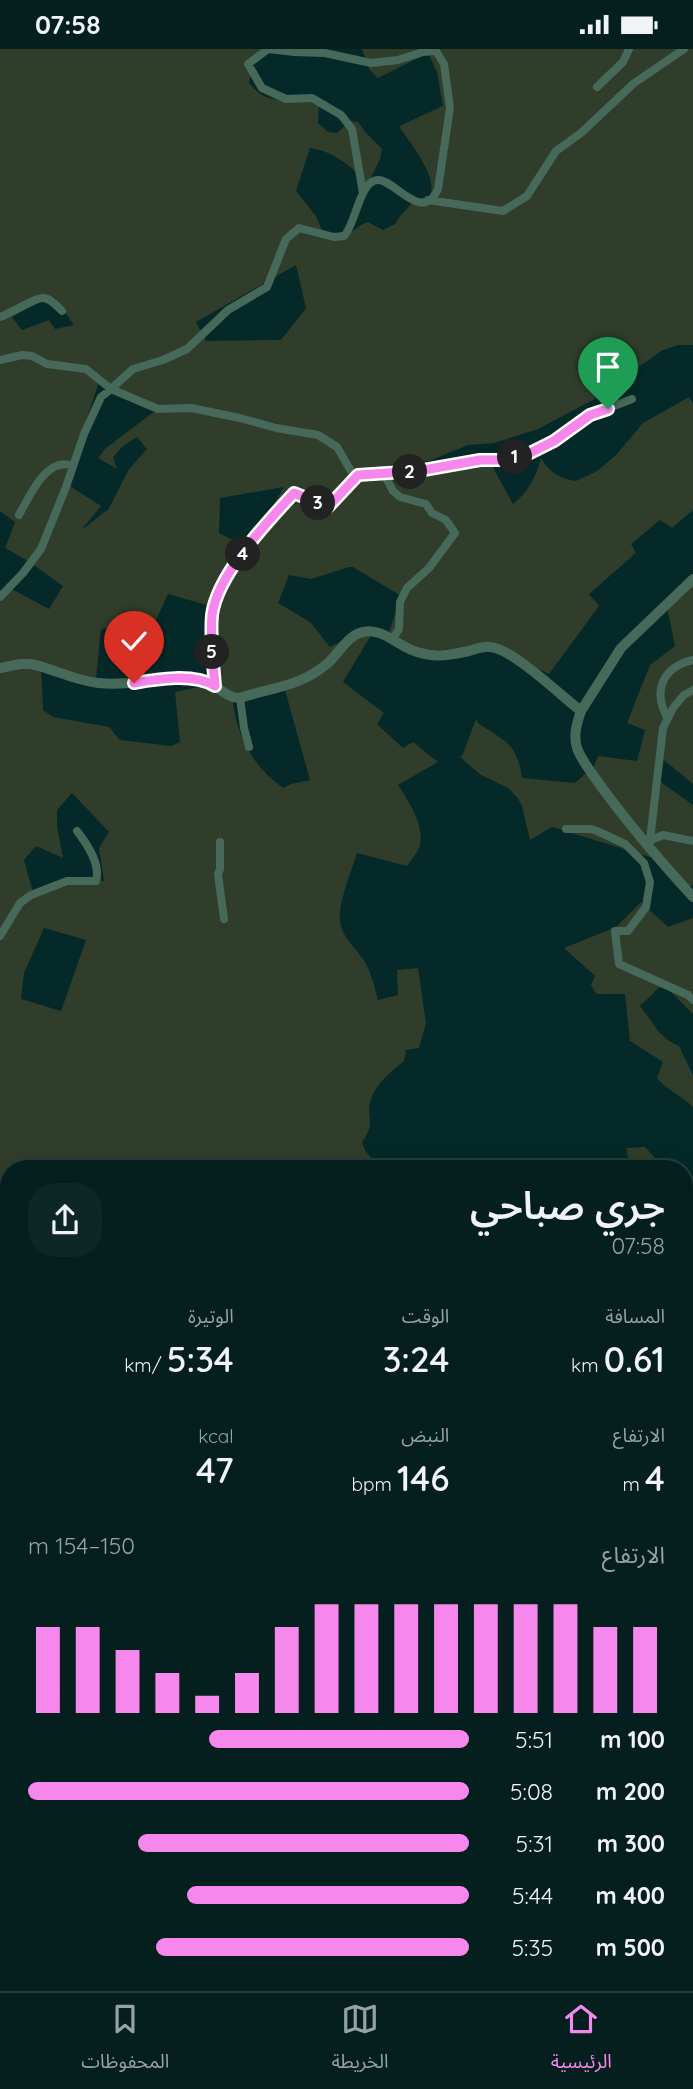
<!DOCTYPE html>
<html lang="ar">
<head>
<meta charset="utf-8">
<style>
  body { margin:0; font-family:Quicksand,"Noto Sans Arabic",sans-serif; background:#0d2727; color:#f1f3f6; direction:rtl; height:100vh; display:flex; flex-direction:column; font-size:26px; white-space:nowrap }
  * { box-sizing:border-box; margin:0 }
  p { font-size:23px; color:#97a2a4 }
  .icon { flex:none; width:38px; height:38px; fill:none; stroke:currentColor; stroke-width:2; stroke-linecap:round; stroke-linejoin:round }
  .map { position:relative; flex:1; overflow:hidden; direction:ltr }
  .panel { position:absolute; left:0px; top:1111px; width:693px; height:831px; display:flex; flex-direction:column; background:#041f1e; border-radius:28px 28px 0 0; box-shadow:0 7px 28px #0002,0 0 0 2px #253d3c; direction:rtl }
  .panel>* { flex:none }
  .pin { position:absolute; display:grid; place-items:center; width:60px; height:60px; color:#fff; margin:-72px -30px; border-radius:50% 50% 50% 0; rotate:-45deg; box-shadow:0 0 7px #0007 }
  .pin .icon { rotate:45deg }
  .km { position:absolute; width:35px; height:35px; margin:-18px; border-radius:50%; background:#222; color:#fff; font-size:19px; line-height:35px; text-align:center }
  .round { display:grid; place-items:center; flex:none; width:74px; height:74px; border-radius:28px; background:#0d2727 }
  .overview { display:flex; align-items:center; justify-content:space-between; height:119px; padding:0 28px }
  h1 { font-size:38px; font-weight:600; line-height:52px }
  .metrics { display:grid; grid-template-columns:repeat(3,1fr); gap:10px; height:119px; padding:7px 28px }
  .metrics div { display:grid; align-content:center }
  .metrics b { font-size:35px; font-weight:600 }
  .metrics small { font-size:19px; font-weight:400 }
  .metrics p { font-size:19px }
  .chart { height:196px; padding:14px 28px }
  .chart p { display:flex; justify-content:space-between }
  .chart svg { width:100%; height:126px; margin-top:7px; stroke:#f688ed; stroke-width:6 }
  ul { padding:0 28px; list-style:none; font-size:23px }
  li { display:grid; grid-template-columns:112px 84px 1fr; align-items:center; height:52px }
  li i { height:18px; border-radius:9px; background:#f688ed }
  .status { display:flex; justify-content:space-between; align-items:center; height:49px; padding:0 35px; background:#041f1e; direction:ltr }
  .status svg { height:19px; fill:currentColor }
  .tab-bar { display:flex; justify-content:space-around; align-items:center; height:98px; border-top:2px solid #253d3c; background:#041f1e; font-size:19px; color:#97a2a4 }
  .tab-bar a { display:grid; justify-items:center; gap:4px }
  .tab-bar .on { color:#f688ed }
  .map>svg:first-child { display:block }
  .green { fill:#2f3d2a; fill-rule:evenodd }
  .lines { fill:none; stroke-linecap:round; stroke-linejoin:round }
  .minor { stroke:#47695a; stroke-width:8 }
  .tertiary { stroke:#47695a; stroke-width:10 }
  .route-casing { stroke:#fff; stroke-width:14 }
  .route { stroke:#f688ed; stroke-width:9 }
</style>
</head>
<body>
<div class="status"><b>07:58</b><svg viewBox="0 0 49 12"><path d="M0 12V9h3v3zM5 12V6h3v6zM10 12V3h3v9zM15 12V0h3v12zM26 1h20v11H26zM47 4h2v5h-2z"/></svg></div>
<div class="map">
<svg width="693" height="1942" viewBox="0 0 693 1942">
  <rect width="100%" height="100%" fill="#052928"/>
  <path class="green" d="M0 0H293L274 2 255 8 249 34C272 63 291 43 319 57L318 74 328 83 337 84 350 72 358 73 366 84 382 100 380 110 368 135H364C355 117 329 101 310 99L296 142 316 167 322 181 338 190C351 186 357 176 368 173L383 181 395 175 401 166 415 151 430 147C439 128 409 93 399 77L443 57 437 23 428 4 378 29 369 20 362 0H693V296H678L661 302 595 350 538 380 494 394 468 396 429 412 390 416 389 425 490 413 513 455C528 443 536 428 541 409 549 423 560 430 576 432L597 422 616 406 643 374 689 348 693 354V461L672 479 660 471 631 495 636 504 589 545 599 557 549 625 493 599H464L431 602 387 590 401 547 353 518H349L311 530 289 526 278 554 310 573 330 598 365 580 370 588 343 633 384 664 377 675 403 699 413 693 438 713 398 736C409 753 424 775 420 796 418 803 411 811 407 817L357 804C351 823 338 854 340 873 342 887 355 899 363 910 371 922 374 936 378 951L398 946 397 921 418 919 426 974 419 999 406 1001 404 1012C391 1023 377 1033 371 1050 365 1068 377 1073 362 1093L365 1101 379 1120H9V1200L0 1199V542L6 537 49 560 63 537 28 512 5 499 15 473 0 462ZM296 216 306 259 281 291 206 292 196 273ZM49 247 55 249 74 276 55 280 49 271 22 281 12 268ZM99 333 155 362 106 399 98 409 117 420 113 408 123 397 137 388 147 400 129 420 108 461C99 465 92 475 82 480L101 457 65 434ZM284 438 263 473 239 494 219 484 220 449ZM168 545 210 557 209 636 175 643 180 693 171 697 120 691 109 678 53 668 43 661 41 618 96 629 101 580 132 577 145 565 154 575ZM283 634 310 731 291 735 283 739C254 718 237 689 233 653ZM72 744 109 783 99 799 104 832 77 829 34 847 24 811 36 797 63 809 57 777V761ZM44 879 86 891 61 962 21 950 24 924Z
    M693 531V735L664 711 658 731 693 756V835L688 841 653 809 552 778 530 791 522 757 517 748 508 739 481 726 460 708 463 705 476 670 478 674C505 693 517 693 522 729L575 734 594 717 598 707 637 712 645 681 627 674 650 616 675 597 667 558Z
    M641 853 668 878 693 869V965L663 935 640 957 659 983 668 991 679 997 693 1026V1058C681 1046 669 1043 657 1029L663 1013 630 992 625 945H596L591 936 595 927 564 899 616 878Z
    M645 1098 665 1120H636L629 1112 626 1099Z
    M684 1138H693V1220L684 1217Z
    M684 1330 693 1336V1423L684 1416Z
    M9 1589V1790L0 1785V1592Z
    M270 1934H380L371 1942H324L315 1936 305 1935 291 1942H236L269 1936Z"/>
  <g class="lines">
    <path class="minor" d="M597 38 623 13 629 0
      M428 151 503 162 527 147 556 102 581 84 633 35 684 0
      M0 268C9 265 37 248 43 249 50 249 57 257 62 262
      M0 311 22 306 32 307 47 315 86 320 111 340 133 320 163 311 187 300 228 261 267 238 286 190 299 179 334 188 344 187C356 175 359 133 377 131 394 129 422 176 438 140L450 59 444 15 436 2 423 3 398 11 371 14 325 4 294 3 268 0 248 15 262 39 286 50 312 49 341 66 352 80 363 144
      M384 425 393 442 400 448 426 455 432 464 446 471 455 484 429 519 407 539 400 553 399 580 392 591
      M19 466C29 448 47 406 73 417
      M231 523 263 478 294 444 328 458 358 426
      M0 548 23 524 41 500 66 438 84 385 101 348 111 340 158 360 191 359 240 369 276 379 318 386 337 398 351 422 362 427 418 422 479 411H502L525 406 554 392 578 373 591 366 632 350
      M215 637 212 566 215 553 231 520
      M240 649 244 679 249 698
      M667 668C652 640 664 618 693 611
      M566 780H591L597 782 625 795 644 814 650 833 646 858 628 882H615L619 915 688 946 693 951
      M651 791 663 786 693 792
      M220 793V820L218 825 224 870
      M649 800 663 679 673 659 684 646 693 641
      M0 887 20 854 31 846 67 832H96C101 815 87 795 77 782
      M29 1120V1118
      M684 1309 693 1305
      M684 1442 693 1439
      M0 1490 9 1493
      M0 1513 9 1516
      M0 1809 9 1796
      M684 1879 693 1863
      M203 1934 204 1942
      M14 1942 17 1934
      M50 1942 53 1934
      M460 1942 461 1934
      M508 1942 511 1934
      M580 1942 581 1934
      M649 1942 653 1934"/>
    <path class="tertiary" d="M0 619 20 615H31C54 620 76 632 99 634 133 638 167 626 202 631 217 634 224 649 240 649 273 638 300 638 328 614 339 604 348 586 363 583 382 578 399 598 417 603 435 609 451 606 469 602 476 600 483 597 490 598 512 599 561 647 581 662 577 674 573 686 577 699 582 713 594 727 603 740 631 778 661 813 693 848
      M581 662 621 599 693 530
      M684 1326 693 1332
      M0 1412 9 1414
      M684 1623 693 1625"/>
  </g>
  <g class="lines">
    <defs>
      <path id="route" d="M134 634C157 630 194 624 215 637 213 614 210 589 212 566 217 526 267 473 294 444L328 458 358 426 418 422 480 411H502L526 406 554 392 590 366 608 360"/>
    </defs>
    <use href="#route" class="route-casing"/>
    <use href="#route" class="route"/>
  </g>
</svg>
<div class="pin" style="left:608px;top:360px;background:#1e9e55"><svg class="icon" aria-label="arrive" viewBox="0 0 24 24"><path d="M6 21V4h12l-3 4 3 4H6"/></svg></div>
<div class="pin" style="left:134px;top:634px;background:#d93025"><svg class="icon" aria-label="check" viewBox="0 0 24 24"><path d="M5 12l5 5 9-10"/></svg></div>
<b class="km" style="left:515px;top:408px">1</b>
<b class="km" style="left:410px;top:423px">2</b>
<b class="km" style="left:318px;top:454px">3</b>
<b class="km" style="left:243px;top:505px">4</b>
<b class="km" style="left:212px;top:603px">5</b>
<section class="panel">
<div class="overview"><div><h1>جري صباحي</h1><p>07:58</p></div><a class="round"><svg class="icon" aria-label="share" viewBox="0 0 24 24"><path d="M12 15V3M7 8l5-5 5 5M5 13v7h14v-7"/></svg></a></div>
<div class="metrics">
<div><p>المسافة</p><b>0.61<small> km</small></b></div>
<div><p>الوقت</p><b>3:24</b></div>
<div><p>الوتيرة</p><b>5:34<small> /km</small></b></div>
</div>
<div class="metrics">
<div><p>الارتفاع</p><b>4<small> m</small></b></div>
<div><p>النبض</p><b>146<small> bpm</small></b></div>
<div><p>kcal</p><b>47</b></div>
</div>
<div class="chart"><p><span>الارتفاع</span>150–154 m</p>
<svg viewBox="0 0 160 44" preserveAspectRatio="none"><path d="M5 44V14M15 44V14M25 44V22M35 44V30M45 44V38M55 44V30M65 44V14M75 44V6M85 44V6M95 44V6M105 44V6M115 44V6M125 44V6M135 44V6M145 44V14M155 44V14"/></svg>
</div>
<ul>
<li><b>100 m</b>5:51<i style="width:59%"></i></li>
<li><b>200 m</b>5:08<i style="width:100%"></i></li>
<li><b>300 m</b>5:31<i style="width:75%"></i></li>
<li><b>400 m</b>5:44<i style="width:64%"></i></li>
<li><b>500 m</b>5:35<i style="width:71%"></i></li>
</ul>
</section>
</div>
<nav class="tab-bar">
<a class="on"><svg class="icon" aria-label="home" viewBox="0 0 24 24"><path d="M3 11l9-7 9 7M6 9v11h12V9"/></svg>الرئيسية</a>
<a><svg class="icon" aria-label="map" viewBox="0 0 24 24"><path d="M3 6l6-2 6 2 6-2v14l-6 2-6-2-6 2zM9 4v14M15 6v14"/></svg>الخريطة</a>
<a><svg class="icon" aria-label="saved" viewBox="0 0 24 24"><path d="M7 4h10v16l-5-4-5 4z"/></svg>المحفوظات</a>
</nav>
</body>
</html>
